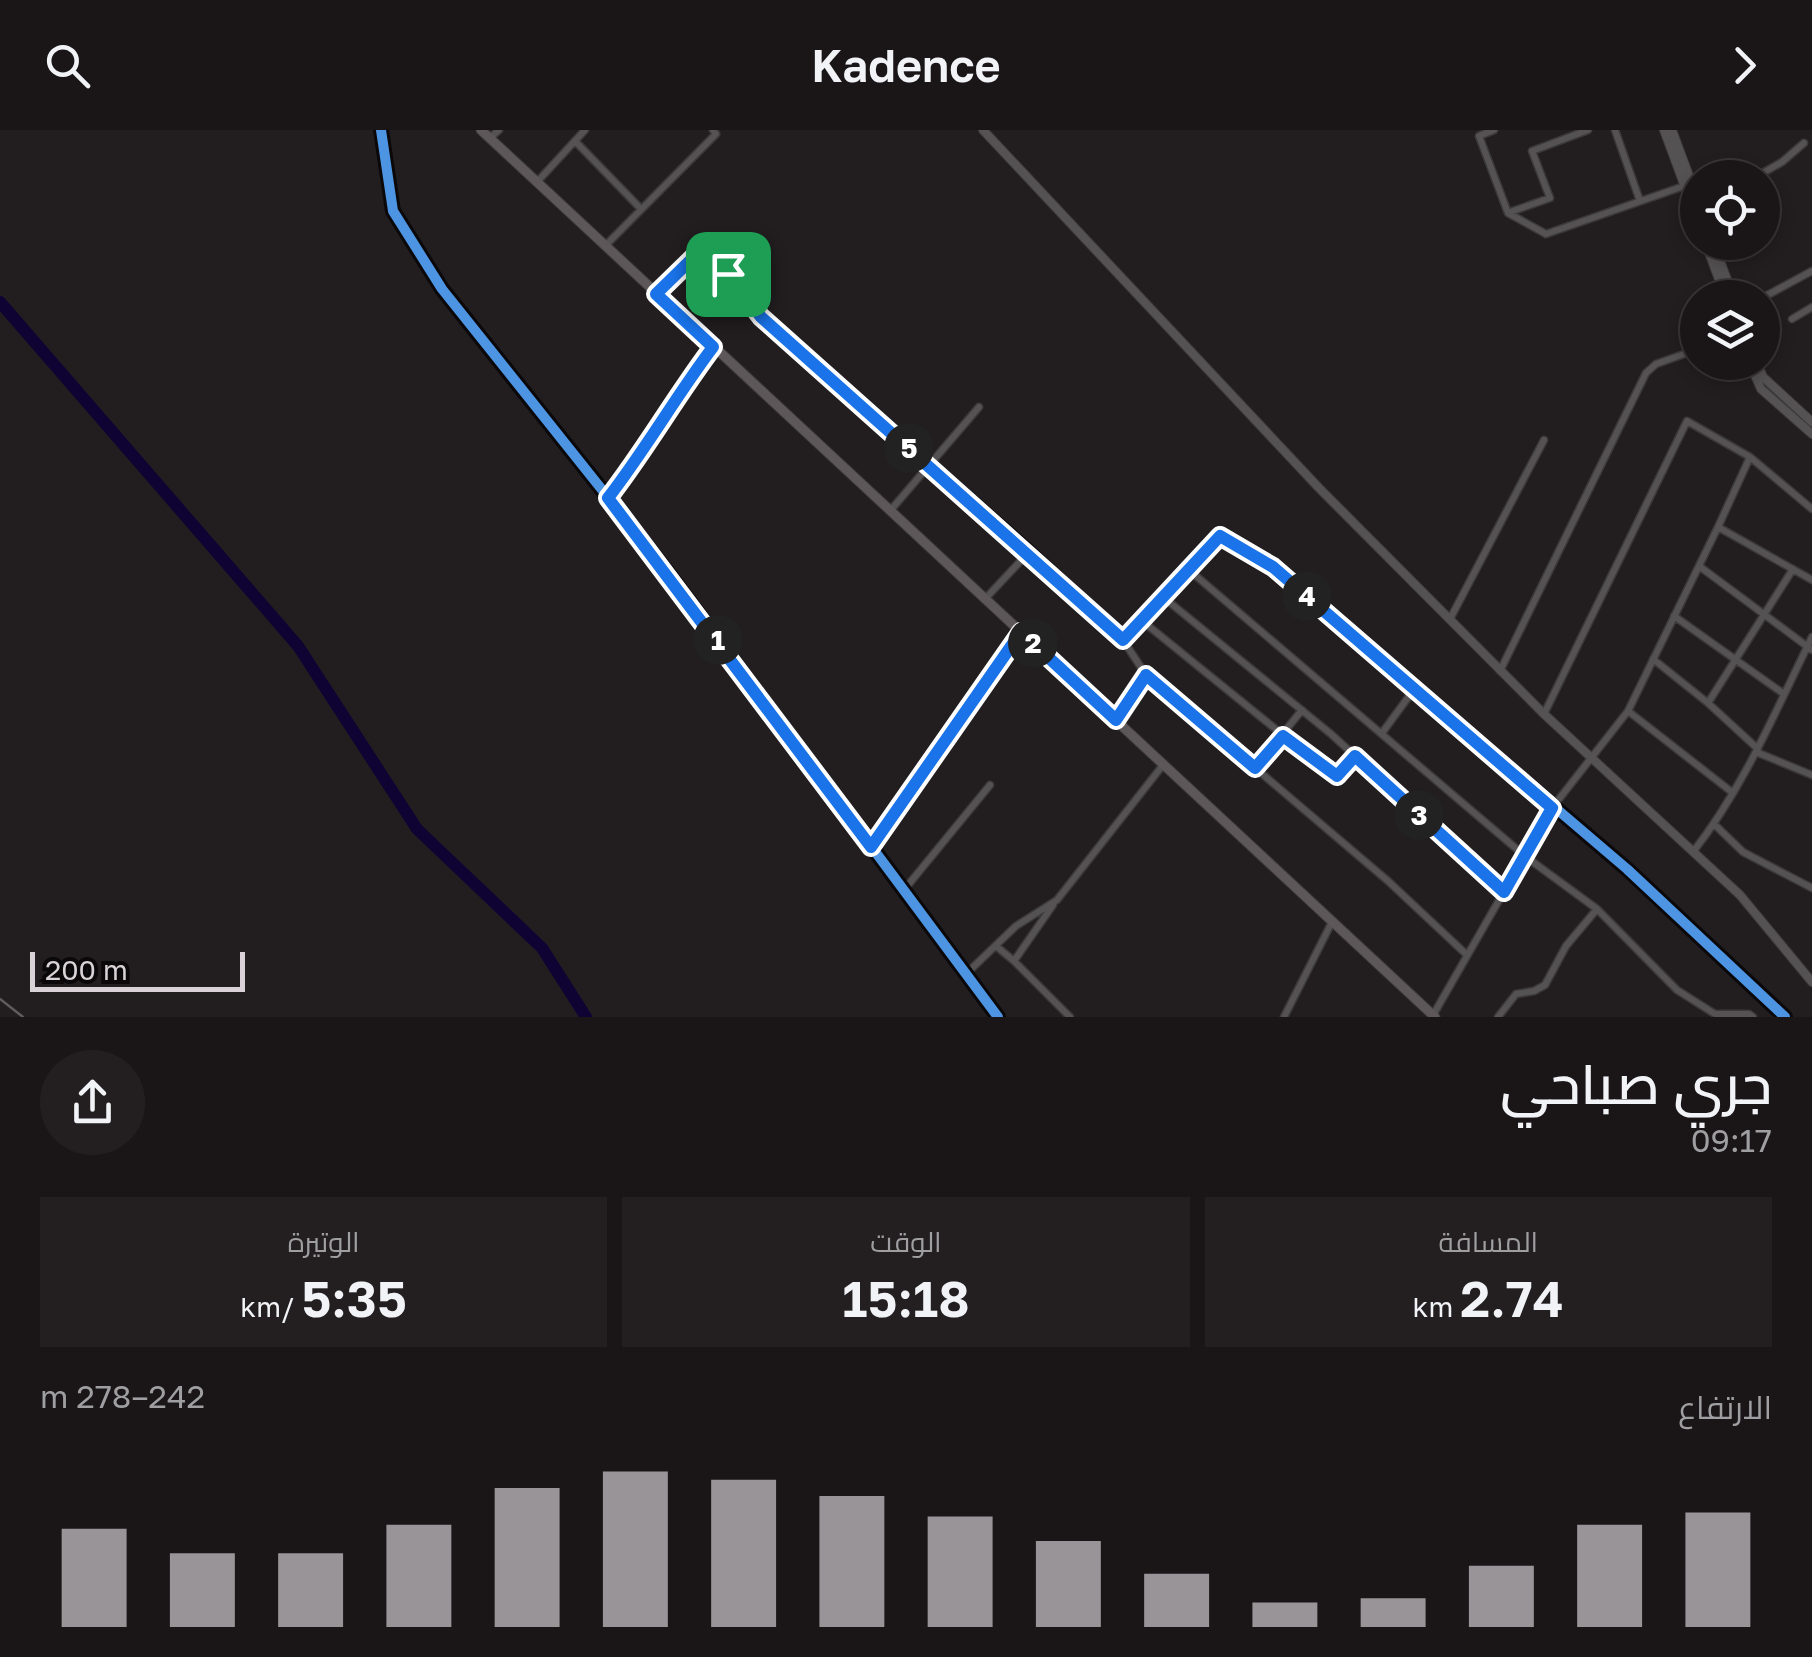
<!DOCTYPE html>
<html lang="ar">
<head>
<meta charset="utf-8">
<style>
  body { margin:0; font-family:"Golos Text",Cairo,sans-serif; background:#231f21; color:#f1f3f6; direction:rtl; height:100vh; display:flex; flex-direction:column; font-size:38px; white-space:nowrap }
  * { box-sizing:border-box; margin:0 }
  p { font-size:32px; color:#9f9fa2 }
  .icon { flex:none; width:55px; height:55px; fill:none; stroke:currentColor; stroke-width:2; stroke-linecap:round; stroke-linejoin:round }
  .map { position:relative; height:887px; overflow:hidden; direction:ltr }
  .drawer { display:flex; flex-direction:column; background:#1a1618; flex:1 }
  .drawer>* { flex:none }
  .fabs { position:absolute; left:1680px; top:30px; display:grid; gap:20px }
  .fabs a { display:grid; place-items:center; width:100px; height:100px; border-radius:50%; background:#1a1618; box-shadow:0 5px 15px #0003,0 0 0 2px #383537; font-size:50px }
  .scale { position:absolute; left:30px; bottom:25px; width:215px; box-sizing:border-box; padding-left:10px; border:5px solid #d9d3d7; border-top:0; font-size:28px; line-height:35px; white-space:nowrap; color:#d9d3d7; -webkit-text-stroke:8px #0b080a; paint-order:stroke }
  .pin { position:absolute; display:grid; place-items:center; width:85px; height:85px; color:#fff; margin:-42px; border-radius:20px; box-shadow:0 5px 15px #0006 }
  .km { position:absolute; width:50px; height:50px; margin:-25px; border-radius:50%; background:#222; color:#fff; font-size:28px; line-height:50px; text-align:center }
  .round { display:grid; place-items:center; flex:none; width:105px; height:105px; border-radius:52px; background:#231f21 }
  .headline { display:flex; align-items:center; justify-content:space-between; height:170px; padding:0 40px }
  h1 { font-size:55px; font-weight:600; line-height:75px }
  .stats { display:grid; grid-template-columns:repeat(3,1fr); gap:15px; height:170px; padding:10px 40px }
  .stats div { display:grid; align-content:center; border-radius:0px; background:#231f21; text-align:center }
  .stats b { font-size:50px; font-weight:600 }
  .stats small { font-size:28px; font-weight:400 }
  .stats p { font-size:28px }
  .chart { height:280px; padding:20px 40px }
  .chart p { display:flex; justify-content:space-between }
  .chart svg { width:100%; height:180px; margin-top:10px; stroke:#999497; stroke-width:6 }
  header { display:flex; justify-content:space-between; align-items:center; height:130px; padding:0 40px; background:#1a1618; font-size:45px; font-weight:600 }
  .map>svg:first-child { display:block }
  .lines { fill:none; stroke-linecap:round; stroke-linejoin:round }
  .river { stroke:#0f0333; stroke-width:12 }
  .minor-casing { stroke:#3c393b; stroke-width:9 }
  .tertiary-casing { stroke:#3c393b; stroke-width:10 }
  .secondary-casing { stroke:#3c393b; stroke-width:11 }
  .minor { stroke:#555254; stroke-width:6 }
  .tertiary { stroke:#555254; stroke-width:8 }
  .secondary { stroke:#5e5759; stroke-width:9 }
  .rail { stroke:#5e5c5d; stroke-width:2.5 }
  .cycleway-casing { stroke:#0b080a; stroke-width:16 }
  .cycleway { stroke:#4d94e3; stroke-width:10 }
  .route-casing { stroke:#fff; stroke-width:20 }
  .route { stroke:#1a73e8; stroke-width:12 }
</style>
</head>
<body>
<header><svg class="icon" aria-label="forward" viewBox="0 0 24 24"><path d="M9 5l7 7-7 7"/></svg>Kadence<svg class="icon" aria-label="search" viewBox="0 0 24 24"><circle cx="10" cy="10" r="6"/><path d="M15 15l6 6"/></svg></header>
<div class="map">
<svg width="1812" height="887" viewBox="0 0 1812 887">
  <rect width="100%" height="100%" fill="#221e20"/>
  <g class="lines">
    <path class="river" d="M0 172 298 516 417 699 542 818 586 887"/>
    <defs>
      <path id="minor" d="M381 0 393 81 442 159 666 440 998 887
        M1494 0 1479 6 1508 83 1546 104 1684 56
        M1615 0 1640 71
        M490 8 499 0
        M575 11 641 79
        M1754 48 1782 32 1804 13
        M537 52 585 0
        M1510 82 1550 68 1532 21 1588 0
        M605 116 716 4 713 0
        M657 162 697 124 728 143 761 187 1029 422 1123 510 1220 406 1273 437 1627 739 1785 887
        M1762 168 1812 141
        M1792 189 1812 177
        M608 367C646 319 676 266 713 217
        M890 381 979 277
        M1718 397 1750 327
        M1699 436 1812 520
        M1189 440 1526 727 1597 779 1677 860 1715 884H1749L1753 887
        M1163 467 1331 604 1504 762
        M985 469 1029 422
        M1674 486 1784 564
        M1450 489 1544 310
        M1141 490 1283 605 1337 646 1355 625
        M1123 510 1146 545 1388 751 1467 825
        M1653 529 1708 573 1758 619
        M1500 541 1646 243 1656 234 1698 219
        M1708 573 1793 439
        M1628 581 1733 663
        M1544 584 1687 291 1750 327 1812 379
        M1116 590 1146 545
        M1382 603 1415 558
        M1756 622 1812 645
        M1255 638 1302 580
        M1714 694 1743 722 1812 758
        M871 717 1021 502
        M1693 722C1744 657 1776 580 1812 507
        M904 760 990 655
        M996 816 1014 831 1053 775
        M1014 831 1070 887
        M966 844 1016 796 1057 770 1163 635
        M1284 887 1332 792
        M1432 887 1552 678 1628 581 1718 397 1812 450
        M1498 887 1516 864 1534 861 1545 855 1566 816 1597 779"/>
      <path id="tertiary" d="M983 0 1319 358 1544 584 1740 765 1812 852
        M1664 0 1698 92
        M1672 0 1698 70
        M1705 112 1726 168
        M1713 112 1734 168
        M1749 232 1761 259 1812 304
        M1757 232 1763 247 1812 292"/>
      <path id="secondary" d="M481 0 1435 887"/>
    </defs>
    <use href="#minor" class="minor-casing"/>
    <use href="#tertiary" class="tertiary-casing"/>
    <use href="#secondary" class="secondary-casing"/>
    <use href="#minor" class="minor"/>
    <use href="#tertiary" class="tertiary"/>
    <use href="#secondary" class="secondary"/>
    <path class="rail" d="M0 869 23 887"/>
    <defs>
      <path id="cycleway" d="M381 0 393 81 442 159 666 440 998 887
        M656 163 697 124 728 143 761 187 1029 422 1123 510 1220 406 1273 437 1627 739 1785 887"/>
    </defs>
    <use href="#cycleway" class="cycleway-casing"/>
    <use href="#cycleway" class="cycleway"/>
  </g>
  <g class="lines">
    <defs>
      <path id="route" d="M697 124 728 144 761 187 1123 510 1220 406 1273 437 1552 678 1504 762 1355 626 1337 646 1283 606 1255 638 1146 545 1116 590 1021 502 871 717 608 368C646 319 676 266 713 217L656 164Z"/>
    </defs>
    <use href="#route" class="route-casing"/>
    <use href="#route" class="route"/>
  </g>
</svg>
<div class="fabs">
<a><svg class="icon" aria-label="locate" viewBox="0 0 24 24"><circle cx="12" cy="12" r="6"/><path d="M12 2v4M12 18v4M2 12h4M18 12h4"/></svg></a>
<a><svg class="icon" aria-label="layers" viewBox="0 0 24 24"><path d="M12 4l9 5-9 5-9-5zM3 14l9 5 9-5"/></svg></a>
</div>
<div class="scale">200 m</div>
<div class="pin" style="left:728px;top:144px;background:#1e9e55"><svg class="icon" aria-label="arrive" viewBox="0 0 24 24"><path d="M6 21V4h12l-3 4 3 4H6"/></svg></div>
<b class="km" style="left:718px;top:510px">1</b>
<b class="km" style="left:1033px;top:513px">2</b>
<b class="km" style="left:1419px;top:685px">3</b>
<b class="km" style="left:1307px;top:466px">4</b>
<b class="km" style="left:909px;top:318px">5</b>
</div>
<section class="drawer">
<div class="headline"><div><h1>جري صباحي</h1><p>09:17</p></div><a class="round"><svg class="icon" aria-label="share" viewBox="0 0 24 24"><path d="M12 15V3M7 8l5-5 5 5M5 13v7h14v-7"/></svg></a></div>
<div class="stats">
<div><p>المسافة</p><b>2.74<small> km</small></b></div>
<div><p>الوقت</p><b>15:18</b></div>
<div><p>الوتيرة</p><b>5:35<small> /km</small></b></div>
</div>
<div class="chart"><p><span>الارتفاع</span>242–278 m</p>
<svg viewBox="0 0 160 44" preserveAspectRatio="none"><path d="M5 44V20M15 44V26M25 44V26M35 44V19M45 44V10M55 44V6M65 44V8M75 44V12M85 44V17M95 44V23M105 44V31M115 44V38M125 44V37M135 44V29M145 44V19M155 44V16"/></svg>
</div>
</section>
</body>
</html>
